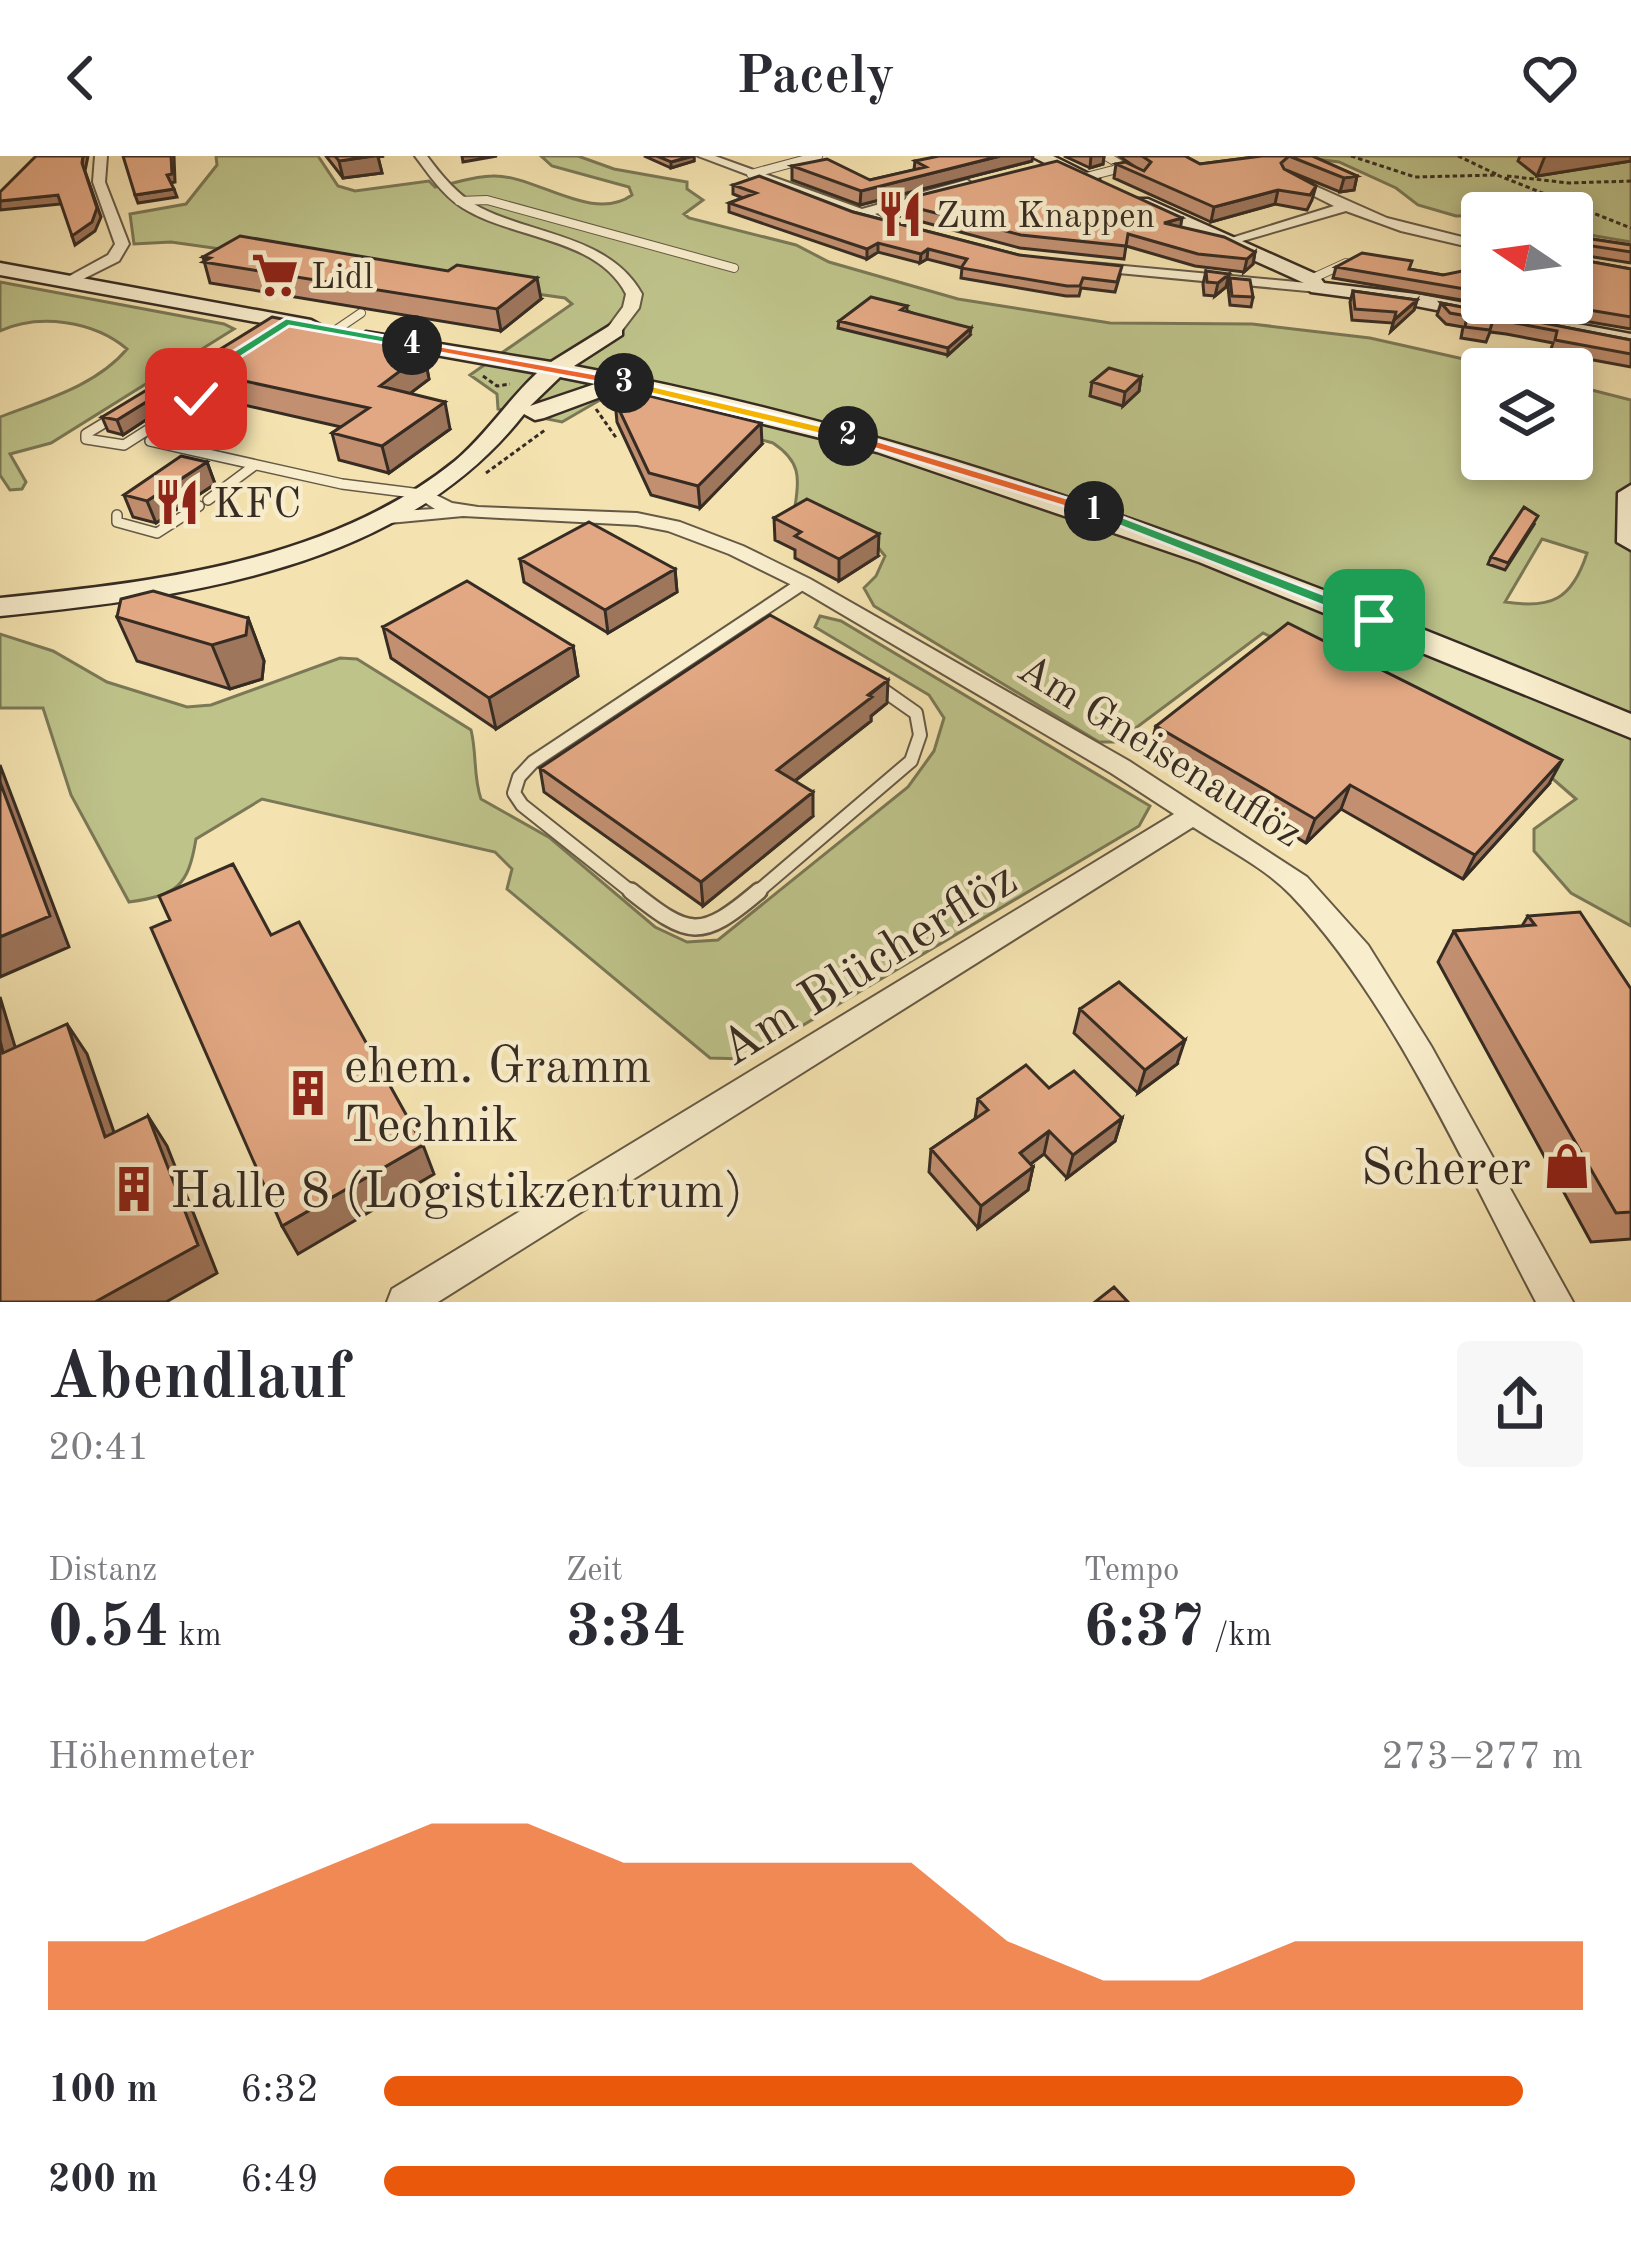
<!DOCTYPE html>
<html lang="de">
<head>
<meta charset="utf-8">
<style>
  body { margin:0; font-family:"Old Standard TT",serif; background:#f7f7f7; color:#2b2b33; height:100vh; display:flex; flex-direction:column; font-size:45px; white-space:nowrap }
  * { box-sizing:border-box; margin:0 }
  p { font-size:39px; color:#7c7c81 }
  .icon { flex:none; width:66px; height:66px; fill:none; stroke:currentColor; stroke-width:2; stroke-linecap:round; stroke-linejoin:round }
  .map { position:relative; height:1146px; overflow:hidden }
  .panel { display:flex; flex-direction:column; background:#fff; flex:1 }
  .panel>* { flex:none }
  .needle { width:78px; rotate:283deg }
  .tools { position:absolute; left:1461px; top:36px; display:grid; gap:24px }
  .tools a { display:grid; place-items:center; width:132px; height:132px; border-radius:12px; background:#fff; box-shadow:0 6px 18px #0003; font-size:60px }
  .pin { position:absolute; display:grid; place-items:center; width:102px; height:102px; color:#fff; margin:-51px; border-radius:24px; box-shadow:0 6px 18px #0006 }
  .km { position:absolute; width:60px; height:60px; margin:-30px; border-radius:50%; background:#222; color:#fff; font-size:33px; line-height:60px; text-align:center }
  .round { display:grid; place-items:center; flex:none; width:126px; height:126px; border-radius:12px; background:#f7f7f7 }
  .head { display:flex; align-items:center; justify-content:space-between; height:204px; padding:0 48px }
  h1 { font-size:66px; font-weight:700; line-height:90px }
  .figures { display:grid; grid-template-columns:repeat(3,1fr); gap:18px; height:204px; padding:12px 48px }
  .figures div { display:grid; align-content:center }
  .figures b { font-size:60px; font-weight:700 }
  .figures small { font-size:33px; font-weight:400 }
  .figures p { font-size:33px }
  .chart { height:336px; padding:24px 48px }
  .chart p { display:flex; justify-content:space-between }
  .chart svg { width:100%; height:216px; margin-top:12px; fill:#ea580c; opacity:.7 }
  ul { padding:0 48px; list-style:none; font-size:39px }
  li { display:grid; grid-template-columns:192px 144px 1fr; align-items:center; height:90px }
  li i { height:30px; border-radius:15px; background:#ea580c }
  header { display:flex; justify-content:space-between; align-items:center; height:156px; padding:0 48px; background:#fff; font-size:54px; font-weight:700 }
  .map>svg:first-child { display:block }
  .green { fill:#bec38a; stroke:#7a7856; stroke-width:3; fill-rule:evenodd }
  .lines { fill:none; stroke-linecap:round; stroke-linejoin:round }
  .lane-far3-casing { stroke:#665a46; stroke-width:10 }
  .lane-far2-casing { stroke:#665a46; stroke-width:12 }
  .lane-far1-casing { stroke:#665a46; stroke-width:16 }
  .lane-casing { stroke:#665a46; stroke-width:20 }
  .street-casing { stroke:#665a46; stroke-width:4 }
  .secondary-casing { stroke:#372c23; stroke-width:5 }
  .path { stroke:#372c23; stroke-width:3; stroke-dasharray:4.5 3; stroke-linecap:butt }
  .lane-far3 { stroke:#f8edcc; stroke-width:8 }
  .lane-far2 { stroke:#f8edcc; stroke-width:9 }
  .lane-far1 { stroke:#f8edcc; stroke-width:12 }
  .lane { stroke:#f8edcc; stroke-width:15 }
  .street { fill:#f8edcc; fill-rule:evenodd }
  .secondary { fill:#f8edcc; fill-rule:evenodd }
  .wall { fill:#c29071; stroke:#372c23; stroke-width:3 }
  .shaded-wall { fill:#9e765c; stroke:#372c23; stroke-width:3 }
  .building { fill:#e2a883; stroke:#372c23; stroke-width:3 }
  .split-1 { fill:#22a559; stroke:#fff; stroke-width:3 }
  .split-2 { fill:#f0652b; stroke:#fff; stroke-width:3 }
  .split-3 { fill:#f5b400; stroke:#fff; stroke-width:3 }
  .split-4 { fill:#f0652b; stroke:#fff; stroke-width:3 }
  .split-5 { fill:#22a559; stroke:#fff; stroke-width:3 }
  .split-6 { fill:#f5b400; stroke:#fff; stroke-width:3 }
  .labels { text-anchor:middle; stroke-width:9; stroke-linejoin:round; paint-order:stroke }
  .far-poi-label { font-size:36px; fill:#372c23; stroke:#f8edcc; text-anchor:start }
  .poi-label { font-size:42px; fill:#372c23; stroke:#f8edcc; text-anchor:start }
  .street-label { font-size:42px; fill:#372c23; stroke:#f8edcc }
  .near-street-label { font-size:51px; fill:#372c23; stroke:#f8edcc }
  .near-poi-label { font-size:51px; fill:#372c23; stroke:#f8edcc; text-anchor:start }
</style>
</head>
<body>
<header><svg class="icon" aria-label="back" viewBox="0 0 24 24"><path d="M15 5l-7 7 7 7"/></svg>Pacely<svg class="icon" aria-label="heart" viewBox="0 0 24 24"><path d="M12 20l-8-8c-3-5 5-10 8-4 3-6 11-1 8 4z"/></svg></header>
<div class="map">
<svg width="1631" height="1146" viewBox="0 0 1631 1146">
  <rect width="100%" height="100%" fill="#f4e3b0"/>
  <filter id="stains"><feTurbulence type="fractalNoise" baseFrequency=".00167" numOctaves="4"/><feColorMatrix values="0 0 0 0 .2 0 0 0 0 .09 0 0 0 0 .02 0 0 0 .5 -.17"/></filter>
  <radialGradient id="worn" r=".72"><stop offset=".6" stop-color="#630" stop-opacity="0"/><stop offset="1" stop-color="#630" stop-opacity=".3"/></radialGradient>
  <path class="green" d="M216 0H318L338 30 355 35 429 25 435 31C453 28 474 20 492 20 535 18 592 68 632 39L629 31 552 10 541 0H578L614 13 687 26V33L703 44 684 58 689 62 796 89 829 106 958 143 1110 167 1252 168 1370 182 1508 213H1482V303H1572V229L1631 244V770L1571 737 1534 695V673L1576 643 1545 616 1263 477 1117 586H1099L874 450 864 432 876 420 885 400 877 390 795 350C800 321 800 305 773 287L618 245 600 244 562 266 498 253 497 238 470 219 572 148 565 142 171 86 134 88 130 58 186 48 217 9ZM1542 383 1587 397C1572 444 1551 453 1505 446Z
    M1292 0H1631V86L1572 76V57L1456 60 1418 49 1396 32 1339 6Z
    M0 126 224 168 234 173 51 287 10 298 26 326 22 333 10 334 0 319V261C44 244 96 230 127 193 94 165 39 157 0 175Z
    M820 460 841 465 1150 650 1139 670 746 903 710 902 507 733 512 713 495 696 262 643 196 683C188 731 177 739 129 746L71 639 43 552H0V478L53 495 107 526 187 551 211 549 340 502 357 503 471 574C477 598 473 620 481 643L550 682 655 771 687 786 718 784 908 631 934 595 944 562 929 539 815 471Z"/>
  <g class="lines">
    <defs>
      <path id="lane-far3" d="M1106 0 1131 15
        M751 18 818 0
        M1086 21 1125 11
        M459 45 487 44 734 112
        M1311 123 1346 107
        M336 174 361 157"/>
      <path id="lane-far2" d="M141 244 180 234
        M114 261 86 278V283L124 289 196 243
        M150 285 342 328 421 338
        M150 285 207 248 178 239 211 213
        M208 344 255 309
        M117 359V366L157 377 199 350"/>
      <path id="lane-far1" d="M634 738 522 649 514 637 519 621 533 606 803 427
        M755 738 911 605 920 579 916 557 876 529"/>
      <path id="lane" d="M631 735C689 781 700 785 759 735"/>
      <path id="street" d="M95 0H107L105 26 129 88 119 105 69 130 64 129V123L108 99 115 88 93 26Z
        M415 0H427C442 20 458 40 481 52 534 79 610 80 642 138L639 152 620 177 606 174 623 151 626 138C598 83 517 83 468 55 445 43 430 20 415 0Z
        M698 0H715L862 53 967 24 973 28 875 58 889 65 882 69Z
        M1288 18 1387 62 1482 86V94L1401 75 1346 55 1225 90V84L1334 50 1284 25 1282 22Z
        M1092 107 1318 128 1325 132 1318 136 1087 114V108Z
        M422 332 452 347 478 351 637 357 680 366 743 390 810 423 1129 605 1307 721 1368 789 1431 890 1573 1146H1536C1466 1014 1393 846 1291 739 1264 711 1225 692 1193 671L438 1146H387L392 1133 1174 658 1111 617 796 431 729 398 668 375 637 369 463 360 379 368 369 362 379 356 435 353 412 338Z"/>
      <path id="secondary" d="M1031 0H1053L1099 23 1084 27Z
        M1136 43H1148L1318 119 1324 127 1416 138 1631 178V192L1416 150 1311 136 1304 127 1136 51Z
        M0 107 311 164 322 170 311 176 0 119Z
        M614 167 622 169V179L574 210C941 278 1287 416 1631 558V582L1199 406 877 296 622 233 544 262 535 264 524 258C402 414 185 441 0 460V442C155 426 330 406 455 305 486 279 508 244 537 217L374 188 366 186V176L551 206ZM560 221 595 228 530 250Z
        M1631 329V394L1617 386 1618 337Z"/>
    </defs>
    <use href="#lane-far3" class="lane-far3-casing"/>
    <use href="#lane-far2" class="lane-far2-casing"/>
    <use href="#lane-far1" class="lane-far1-casing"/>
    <use href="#lane" class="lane-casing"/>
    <use href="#street" class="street-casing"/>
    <use href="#secondary" class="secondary-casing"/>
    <path class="path" d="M1351 0 1415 21 1497 19 1631 72
      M1458 0 1496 18
      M1507 20 1569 27 1631 25
      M483 220 497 230 510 228
      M596 253 617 283
      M486 317 545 274"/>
    <use href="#lane-far3" class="lane-far3"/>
    <use href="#lane-far2" class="lane-far2"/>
    <use href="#lane-far1" class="lane-far1"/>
    <use href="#lane" class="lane"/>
    <use href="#street" class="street"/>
    <use href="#secondary" class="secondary"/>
  </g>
  <path class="wall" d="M326 0H384L378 1 382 17 343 22Z
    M644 0H694V5L671 12Z
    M1064 0H1104L1103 8 1090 12Z
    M1119 0H1185L1200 8 1262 0H1312L1357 20 1354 34 1340 36 1286 14 1316 30 1312 44 1307 54 1275 48 1211 66 1114 22 1116 8 1135 11Z
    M1520 0H1631V5L1537 20 1518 5Z
    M915 5H1032L860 49 792 24V10L870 24 914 14Z
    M733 29 853 56 1019 99 1120 119 1115 136 1081 132 1079 140H1066L961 122 962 112 927 103 920 107 878 96 867 103 729 56V47L743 42 733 38Z
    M893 46 1180 71 1255 96 1253 108 1244 116 1195 110 1126 90 1124 103 1020 92 893 58Z
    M1572 80 1631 89V107L1575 98 1576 103 1631 113V173L1333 122 1336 111 1409 113 1443 119 1482 118V147H1572Z
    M203 101 541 143 501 175 210 127Z
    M1206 115 1226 131 1215 140 1204 139 1203 128Z
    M1230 122 1253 141 1251 151 1230 149 1228 131Z
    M1353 135 1417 144 1414 154 1391 175 1393 167 1352 164 1350 146Z
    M1441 147 1631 184V211L1550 196 1553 187 1506 178 1490 176 1486 186 1461 182 1463 171 1446 168 1437 159Z
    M907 150V155L970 179 948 199 838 172 839 165Z
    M417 196 424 197 429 223 410 237 450 273 389 317 339 304 332 277 341 271 244 249 242 244 202 235 193 210Z
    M1141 221 1139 235 1123 250 1090 240 1092 226Z
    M615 245 762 288 700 352 651 339 617 266Z
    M164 252 123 279 108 275 102 261Z
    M207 306 215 328 156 367 133 361 124 339Z
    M774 362 878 400 839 425 795 402V394L775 384Z
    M1535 367 1505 414 1488 408 1491 401Z
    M520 403 675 413 677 436 608 477 524 426Z
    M117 461 248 462 264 505 262 523 230 533 137 505Z
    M383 471 573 490 578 520 496 573 391 502Z
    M887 547 871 560V565L795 625 813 660 703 750 544 636 540 612Z
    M1156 570 1549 628 1463 723 1341 653 1306 687 1150 593Z
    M1528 760 1631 833V1083L1591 1086 1438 806 1454 775 1522 770Z
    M1080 853 1177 908 1138 937 1074 877Z
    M1049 932 1122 962 1115 985 1067 1022 1044 998 1030 1008 1033 1011 1028 1034 978 1072 929 1016 931 993 975 963 978 943Z"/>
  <path class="shaded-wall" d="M83 0H88L85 15 101 61 95 75 75 89 72 80Z
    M171 0H174L175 26 170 27 167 19Z
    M372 0H384L378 1 382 17 343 22 339 5Z
    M462 0H497L463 6Z
    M694 0V5L671 12V6Z
    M1000 0H1033L1032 5 860 49 861 35Z
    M1091 0H1104L1103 8 1090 12Z
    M1545 0H1631V5L1537 20Z
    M1357 20 1354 34 1340 36 1344 22Z
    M174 33 177 41 138 47 135 39Z
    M1278 34 1275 48 1211 66 1214 51Z
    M58 39 61 48 0 54V45Z
    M1182 62 1180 74 1164 67Z
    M878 87V96L867 103V93Z
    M928 93 927 103 920 107 921 98Z
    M1255 96 1253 108 1244 116 1247 103Z
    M1229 118 1226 131 1215 140 1218 127Z
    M537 122 541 143 501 175 497 153Z
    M1417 144 1414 154 1391 175 1394 164Z
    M971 172 970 179 948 199V192Z
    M415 189 418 201 424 197 429 223 386 256 380 230 408 194Z
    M1141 221 1139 235 1123 250 1125 236Z
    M159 238 164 252 123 279 117 264Z
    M445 246 450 273 389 317 382 290Z
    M761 267 762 288 700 352 698 330Z
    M207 306 215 328 156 367 147 345Z
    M879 378 878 400 839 425V403Z
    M675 413 677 436 608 477 605 454Z
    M248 462 264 505 262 523 230 533 212 489Z
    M573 490 578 520 496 573 489 542Z
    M888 524 887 547 871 560V565L778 638 777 614Z
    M1562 604 1549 628 1463 723 1475 699Z
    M0 609 69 791 0 821Z
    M1350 629 1341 653 1306 687 1315 663Z
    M813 636V660L703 750 701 726Z
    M0 841 26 927 3 897 0 885Z
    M67 868 87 898 126 1011 105 981Z
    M1185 884 1177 908 1138 937 1145 914Z
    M148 960 167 990 217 1117 166 1146H95Z
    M1122 962 1115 985 1067 1022 1073 999Z
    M1049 975 1044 998 1015 1020 1020 997Z
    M423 989 434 1018 298 1098 282 1070Z
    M1033 1011 1028 1034 978 1072 981 1050Z"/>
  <path class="building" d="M36 0H83L82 7 97 52 92 66 72 80 58 39 0 45V36Z
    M123 0H171L172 18 167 19 174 33 135 39Z
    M335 0H374L339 5Z
    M657 0H692L671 6Z
    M939 0H1000L861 35 792 10 827 3 870 24 926 11 915 5Z
    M1142 0H1185L1200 8 1262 0H1312L1357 20 1344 22 1289 0 1281 7 1284 13 1316 30 1310 39 1278 34 1214 51 1116 8 1125 6 1144 15 1151 6Z
    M1057 5 1182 62 1164 67 1224 81 1255 96 1247 103 1198 98 1128 78 1126 90 1021 79 893 46Z
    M759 20 853 56 1019 99 1122 110 1117 126 1083 122 1080 130H1067L961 112 967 103 928 93 921 98 878 87 867 93 729 47 756 37 733 29Z
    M1540 39 1537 57H1528Z
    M240 80 448 115 457 109 537 122 497 153 203 106 210 102 203 101Z
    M1572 80 1631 89V96L1573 87 1576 103 1631 113V161L1547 147H1572Z
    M1362 97 1412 105 1409 113 1443 119 1472 113 1482 118V136L1336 111Z
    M1206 115 1229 118 1218 127 1207 126Z
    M1230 122 1250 124 1253 141 1232 140Z
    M1353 135 1417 144 1394 164 1396 156 1355 153Z
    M871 141 907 150 901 154 971 172 948 192 839 165Z
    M1441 147 1631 184V198L1555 184 1557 175 1510 166 1493 164 1490 174 1465 171 1467 160 1450 157Z
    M272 161 415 189 408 194 424 197 380 230 445 246 382 290 332 277 369 252 235 223 241 220 193 210Z
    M1109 212 1141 221 1125 236 1092 226Z
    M145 235 159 238 117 264 102 261Z
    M629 235 761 267 698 330 649 317 615 245Z
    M181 300 207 306 147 345 124 339Z
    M807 343 879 378 839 403 795 380 801 376 774 362Z
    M1524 351 1538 360 1508 407 1491 401Z
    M589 366 675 413 605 454 520 403Z
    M467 425 573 490 489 542 383 471Z
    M153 435 248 462 246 479 212 489 117 461 121 443Z
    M770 459 888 524 868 539 872 541 777 614 813 636 701 726 540 612Z
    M1288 467 1562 604 1475 699 1350 629 1315 663 1156 570Z
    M0 626 50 760 0 781Z
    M233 708 271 779 299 766 423 989 282 1070 151 772 170 764 159 740Z
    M1580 756 1631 833V1056L1616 1057 1454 775 1535 769 1528 760Z
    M1119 826 1185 884 1145 914 1080 853Z
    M67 868 105 981 148 960 198 1089 95 1146H0V885L3 897Z
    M1026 909 1049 932 1074 915 1122 962 1073 999 1049 975 1020 997 1033 1011 981 1050 931 993 988 954 978 943Z
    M1114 1131 1128 1146H1095Z"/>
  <path class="split-1" d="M1094 350 1380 460 1383 464 1367 467 1089 358V352Z"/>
  <path class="split-2" d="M848 276 1100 352 1102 355 1089 358 843 283Z"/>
  <path class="split-3" d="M624 223 848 276 856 280 848 285 619 230Z"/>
  <path class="split-4" d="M412 185 624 223 631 227 624 231 408 191Z"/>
  <path class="split-5" d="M286 162 412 185 419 189 412 192 289 170 236 204 224 201Z"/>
  <path class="split-6" d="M226 198 238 201 189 237 201 240V246L173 241V236Z"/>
  <defs>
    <symbol id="restaurant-bare" viewBox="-9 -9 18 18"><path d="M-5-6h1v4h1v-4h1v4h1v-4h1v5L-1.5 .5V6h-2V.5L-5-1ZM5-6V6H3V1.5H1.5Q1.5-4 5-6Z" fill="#8f2418" stroke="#f8edcc" stroke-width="2.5" paint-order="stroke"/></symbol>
    <symbol id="supermarket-bare" viewBox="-9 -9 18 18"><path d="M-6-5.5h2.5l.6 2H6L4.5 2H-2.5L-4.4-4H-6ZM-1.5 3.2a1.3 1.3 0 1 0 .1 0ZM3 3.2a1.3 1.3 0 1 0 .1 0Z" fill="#8f2418" stroke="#f8edcc" stroke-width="2.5" paint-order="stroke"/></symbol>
    <symbol id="building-bare" viewBox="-9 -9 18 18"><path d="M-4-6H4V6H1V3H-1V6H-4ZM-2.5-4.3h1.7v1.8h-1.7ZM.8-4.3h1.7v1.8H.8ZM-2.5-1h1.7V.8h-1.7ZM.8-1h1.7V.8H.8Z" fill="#8f2418" stroke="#f8edcc" stroke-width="2.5" paint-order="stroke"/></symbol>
    <symbol id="shop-bare" viewBox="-9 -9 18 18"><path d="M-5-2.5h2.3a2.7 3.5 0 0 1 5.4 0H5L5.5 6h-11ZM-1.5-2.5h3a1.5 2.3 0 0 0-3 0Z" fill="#8f2418" stroke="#f8edcc" stroke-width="2.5" paint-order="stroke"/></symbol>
  </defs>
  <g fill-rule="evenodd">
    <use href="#restaurant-bare" x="867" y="25" width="66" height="66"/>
    <use href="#supermarket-bare" x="242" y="86" width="66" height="66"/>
    <use href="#restaurant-bare" x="144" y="313" width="66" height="66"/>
    <use href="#building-bare" x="275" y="904" width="66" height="66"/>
    <use href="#shop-bare" x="1534" y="977" width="66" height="66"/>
    <use href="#building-bare" x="101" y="1000" width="66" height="66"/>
  </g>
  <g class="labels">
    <g class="far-poi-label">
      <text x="936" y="71">Zum Knappen</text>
      <text x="311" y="132">Lidl</text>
    </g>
    <g class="poi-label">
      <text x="213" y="361">KFC</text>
    </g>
    <g class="street-label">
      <text transform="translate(1161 593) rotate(32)" y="15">Am Gneisenauflöz</text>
    </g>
    <g class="near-street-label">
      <text transform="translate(867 806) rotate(-32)" y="18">Am Blücherflöz</text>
    </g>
    <g class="near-poi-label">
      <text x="344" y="926">ehem. Gramm<tspan x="344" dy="59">Technik</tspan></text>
      <text x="1531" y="1028" text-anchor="end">Scherer</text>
      <text x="170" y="1051">Halle 8 (Logistikzentrum)</text>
    </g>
  </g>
  <rect width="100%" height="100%" filter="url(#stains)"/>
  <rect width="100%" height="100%" fill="url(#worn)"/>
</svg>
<div class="tools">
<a><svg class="needle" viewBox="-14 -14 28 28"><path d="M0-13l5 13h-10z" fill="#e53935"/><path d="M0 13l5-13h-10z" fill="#7c7c81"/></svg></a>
<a><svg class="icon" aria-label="layers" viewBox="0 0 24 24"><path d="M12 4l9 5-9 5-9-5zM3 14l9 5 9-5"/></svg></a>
</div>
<div class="pin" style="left:1374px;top:464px;background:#1e9e55"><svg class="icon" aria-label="arrive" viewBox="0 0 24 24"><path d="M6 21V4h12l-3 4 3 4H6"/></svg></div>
<div class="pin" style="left:196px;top:243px;background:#d93025"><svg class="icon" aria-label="check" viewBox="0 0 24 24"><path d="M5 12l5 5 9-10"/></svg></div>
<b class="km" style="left:1094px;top:355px">1</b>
<b class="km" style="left:848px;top:280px">2</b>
<b class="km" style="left:624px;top:227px">3</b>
<b class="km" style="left:412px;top:189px">4</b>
</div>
<section class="panel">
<div class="head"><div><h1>Abendlauf</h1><p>20:41</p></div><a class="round"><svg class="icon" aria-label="share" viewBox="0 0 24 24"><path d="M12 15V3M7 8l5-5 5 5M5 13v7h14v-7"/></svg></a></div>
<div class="figures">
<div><p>Distanz</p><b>0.54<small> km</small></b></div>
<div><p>Zeit</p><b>3:34</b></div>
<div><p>Tempo</p><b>6:37<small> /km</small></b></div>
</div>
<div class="chart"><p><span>Höhenmeter</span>273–277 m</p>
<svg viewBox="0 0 160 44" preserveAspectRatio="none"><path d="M0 44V30L10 30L20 22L30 14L40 6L50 6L60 14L70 14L80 14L90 14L100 30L110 38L120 38L130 30L140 30L150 30L160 30V44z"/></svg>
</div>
<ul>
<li><b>100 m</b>6:32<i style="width:95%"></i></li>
<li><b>200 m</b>6:49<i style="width:81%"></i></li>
</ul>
</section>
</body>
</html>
